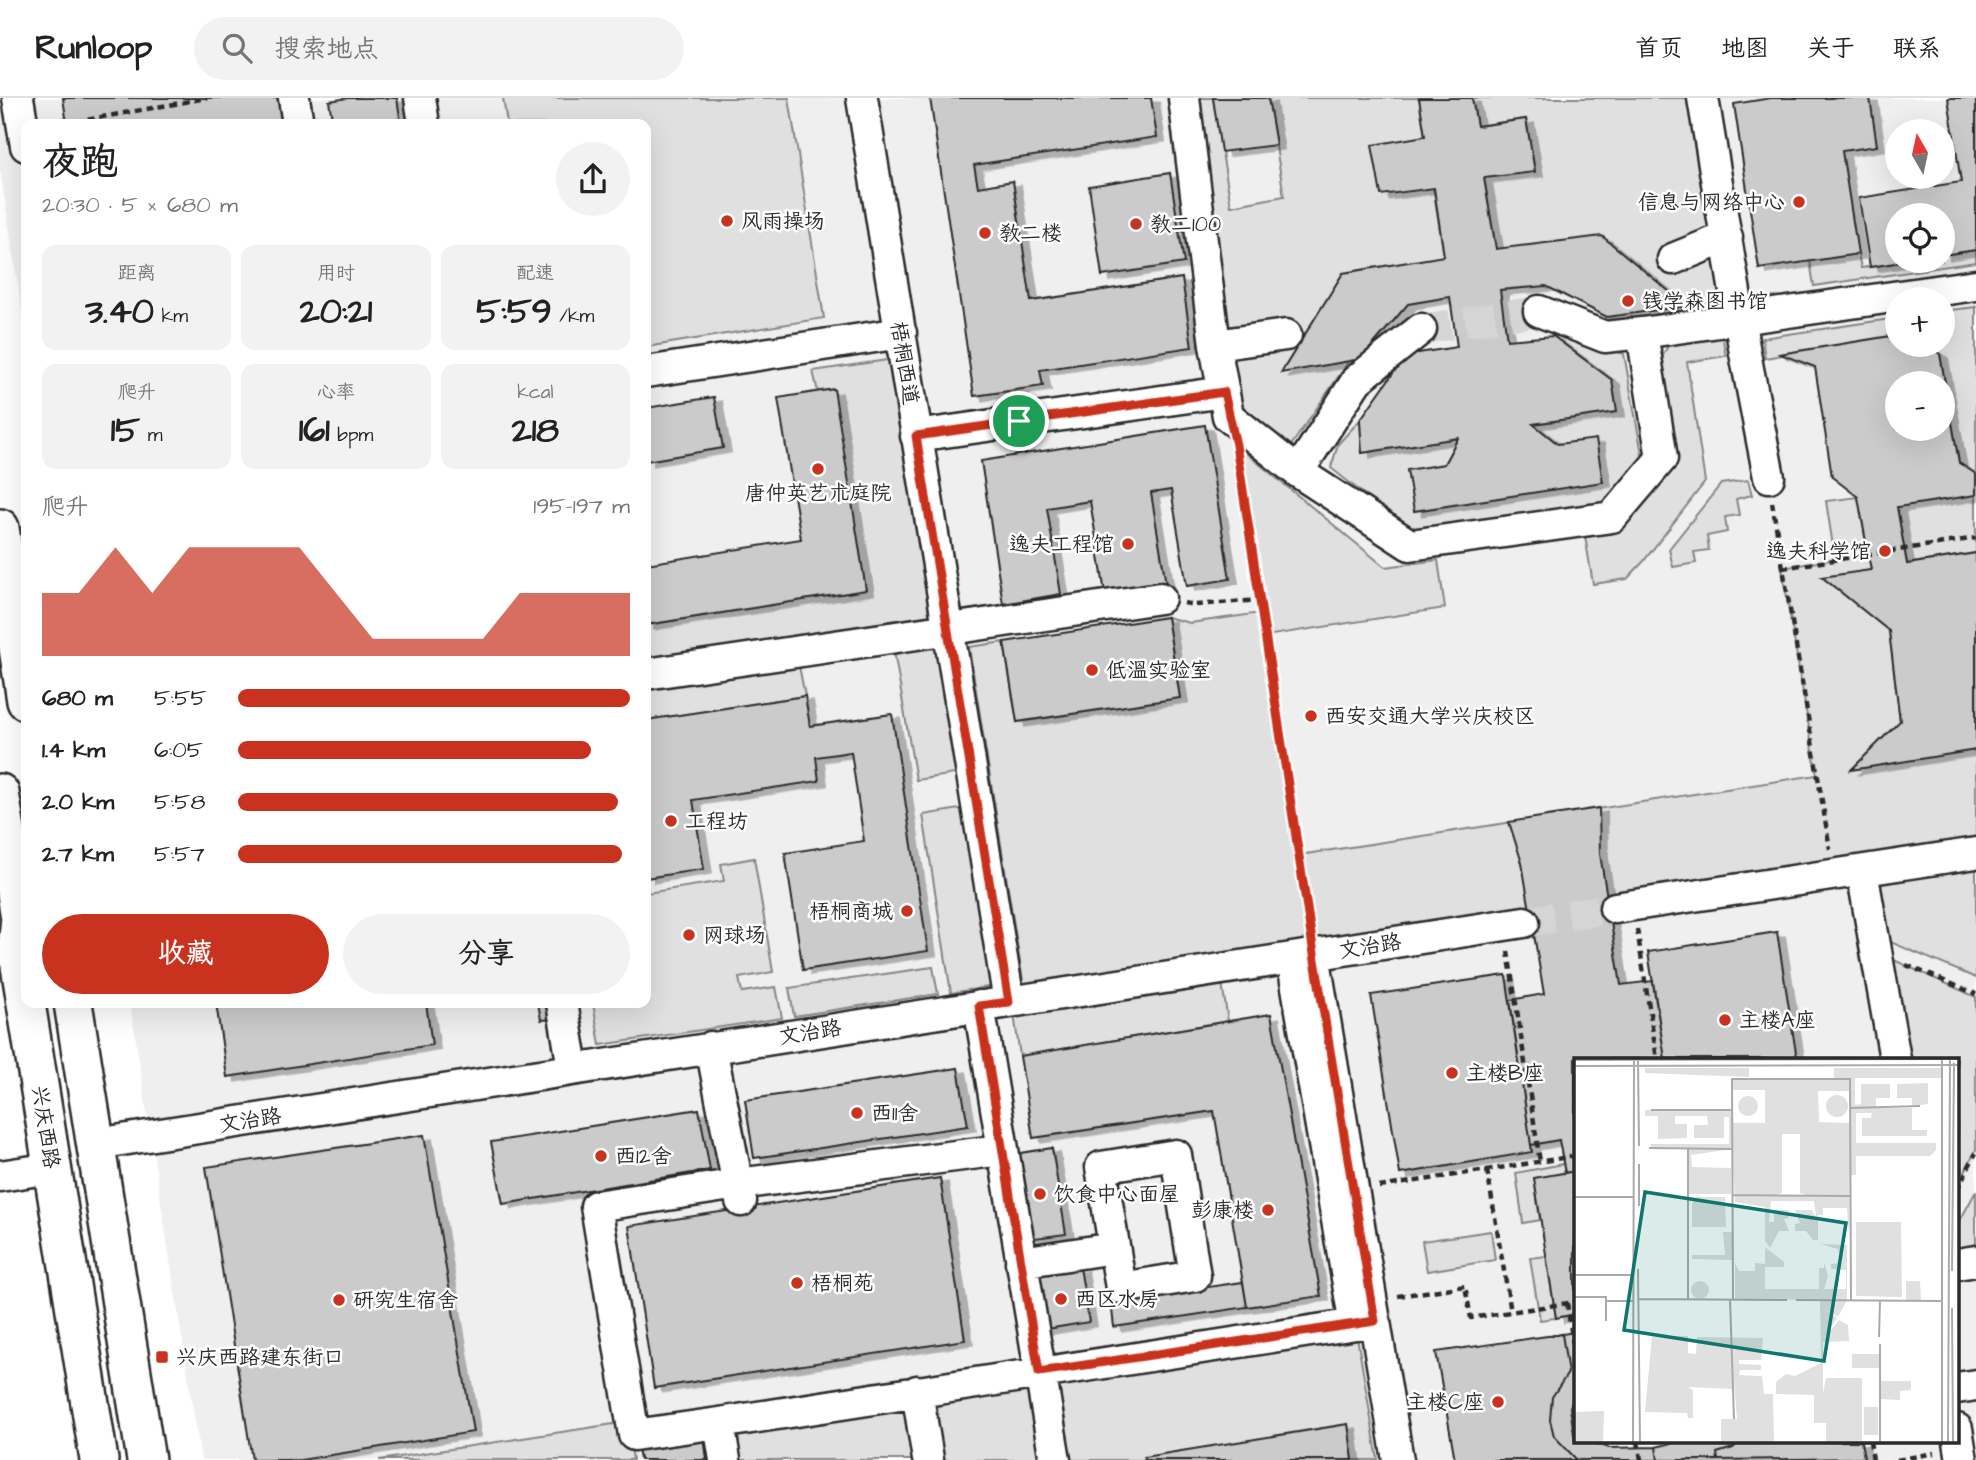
<!DOCTYPE html>
<html lang="zh">
<head>
<meta charset="utf-8">
<style>
  body { margin:0; font-family:"Architects Daughter","LXGW WenKai TC",sans-serif; background:#f2f2f2; color:#222; height:100vh; display:flex; flex-direction:column; font-size:26px; white-space:nowrap }
  * { box-sizing:border-box; margin:0 }
  p { font-size:23px; color:#767676 }
  .icon { flex:none; width:38px; height:38px; fill:none; stroke:currentColor; stroke-width:2; stroke-linecap:round; stroke-linejoin:round }
  .map { position:relative; flex:1; overflow:hidden }
  .side { position:absolute; left:21px; top:21px; width:630px; height:889px; display:flex; flex-direction:column; background:#fff; border-radius:14px; box-shadow:0 7px 28px #0002 }
  .side>* { flex:none }
  .needle { width:46px; rotate:351deg }
  .fabs { position:absolute; left:1885px; top:21px; display:grid; gap:14px }
  .fabs a { display:grid; place-items:center; width:70px; height:70px; border-radius:50%; background:#fff; box-shadow:0 7px 28px #0002; font-size:35px }
  .pin { position:absolute; display:grid; place-items:center; width:60px; height:60px; color:#fff; margin:-30px; border:4px solid #fff; border-radius:50%; box-shadow:0 2px 7px #0007 }
  .round { display:grid; place-items:center; flex:none; width:74px; height:74px; border-radius:37px; background:#f2f2f2 }
  .headline { display:flex; align-items:center; justify-content:space-between; height:119px; padding:0 21px }
  h1 { font-size:38px; font-weight:700; line-height:52px }
  .stats { display:grid; grid-template-columns:repeat(3,1fr); gap:10px; height:119px; padding:7px 21px }
  .stats div { display:grid; align-content:center; border-radius:14px; background:#f2f2f2; text-align:center }
  .stats b { font-size:35px; font-weight:700 }
  .stats small { font-size:19px; font-weight:400 }
  .stats p { font-size:19px }
  .chart { height:196px; padding:14px 21px }
  .chart p { display:flex; justify-content:space-between }
  .chart svg { width:100%; height:126px; margin-top:7px; fill:#c8321e; opacity:.7 }
  .cta { display:flex; gap:14px; margin-top:auto; padding:14px 21px }
  .cta a { flex:1; height:80px; border-radius:42px; background:#c8321e; color:#fff; font-size:28px; font-weight:700; line-height:80px; text-align:center }
  .cta a+a { background:#f2f2f2; color:#222 }
  ul { padding:0 21px; list-style:none; font-size:23px }
  li { display:grid; grid-template-columns:112px 84px 1fr; align-items:center; height:52px }
  li i { height:18px; border-radius:9px; background:#c8321e }
  header { display:flex; align-items:center; gap:42px; box-sizing:border-box; height:98px; padding:0 35px; background:#fff; border-bottom:2px solid #e0e0e0 }
  header strong { font-size:33px }
  nav { display:flex; gap:38px; margin-inline-start:auto; font-size:24px }
  .search { width:490px; height:63px; background:#f2f2f2; display:flex; align-items:center; gap:18px; box-sizing:border-box; padding:0 24px; border-radius:38px; color:#767676; font-size:26px }
  .map>svg:first-child { display:block }
  .built { fill:#efefef; fill-rule:evenodd }
  .green { fill:#e0e0e0; stroke:#868686; stroke-width:2 }
  .building { fill:#cbcbcb; stroke:#2b2b2b; stroke-width:2; fill-rule:evenodd; filter:url(#shadow) }
  .lines { fill:none; stroke-linecap:round; stroke-linejoin:round }
  .minor-tunnel { stroke:#d5d5d5; stroke-width:30; stroke-dasharray:30 15; stroke-linecap:butt }
  .minor-casing { stroke:#2b2b2b; stroke-width:35 }
  .major-casing { stroke:#2b2b2b; stroke-width:42 }
  .path { stroke:#2b2b2b; stroke-width:4.5; stroke-dasharray:7 5; stroke-linecap:butt }
  .minor { stroke:#fff; stroke-width:30 }
  .major { stroke:#fff; stroke-width:37 }
  .route-casing { stroke:#fff; stroke-width:14 }
  .route { stroke:#c8321e; stroke-width:9 }
  .poi-dot { fill:#c8321e; stroke:#fff; stroke-width:2.5 }
  .labels { text-anchor:middle; stroke-width:5; stroke-linejoin:round; paint-order:stroke }
  .poi-label { font-size:21px; fill:#2b2b2b; stroke:#fff; text-anchor:start }
  .street-label { font-size:21px; fill:#2b2b2b; stroke:#fff }
  .inset-road { fill:none; stroke:#aaa; stroke-width:2 }
  .view { fill:#0f766e; fill-opacity:0.15; stroke:#0f766e; stroke-width:3.5 }
  .inset-edge { fill:none; stroke:#2b2b2b; stroke-width:3.5 }
</style>
</head>
<body>
<header>
<strong>Runloop</strong>
<div class="search"><svg class="icon" aria-label="search" viewBox="0 0 24 24"><circle cx="10" cy="10" r="6"/><path d="M15 15l6 6"/></svg>搜索地点</div>
<nav><a>首页</a><a>地图</a><a>关于</a><a>联系</a></nav>
</header>
<div class="map">
<svg width="1976" height="1362" viewBox="0 0 1976 1362">
  <defs>
    <filter id="shadow"><feDropShadow dx="8" dy="4.5" stdDeviation="0" flood-color="#0004"/></filter>
  </defs>
  <rect width="100%" height="100%" fill="#fff"/>
  <filter id="ink" filterUnits="userSpaceOnUse"><feTurbulence type="fractalNoise" baseFrequency=".0143" numOctaves="2"/><feDisplacementMap in="SourceGraphic" scale="14" xChannelSelector="R" yChannelSelector="G"/><feConvolveMatrix kernelMatrix="1 2 1 2 8 2 1 2 1" color-interpolation-filters="sRGB"/></filter>
  <g filter="url(#ink)">
    <path class="built" d="M0 0H1976V1362H201L130 905H646V26H26V240L0 71ZM1897 33H1942V79H1897ZM1897 117H1942V163H1897ZM1897 201H1942V247H1897ZM1897 285H1942V331H1897ZM1575 961H1957V1343H1575Z"/>
    <path class="green" d="M503 0H789L824 220 646 249V26H507Z
      M1182 0H1213L1231 108 1284 98 1268 0H1419L1444 158 1282 274 1349 263 1288 352 1224 294Z
      M1472 0H1703L1737 202 1687 208 1650 179 1496 151 1484 80 1535 73 1526 21 1477 28Z
      M1976 152V164L1814 188 1810 163 1858 156 1861 170 1907 163H1942L1943 157Z
      M1976 209V376L1959 365 1940 256 1927 247H1942L1943 213Z
      M1897 220V237L1765 260 1762 240Z
      M1722 236 1726 258 1687 264 1705 384 1643 464 1627 481 1593 486 1585 438 1623 430 1676 363 1660 263 1669 246Z
      M1553 238 1575 239 1624 256 1644 367 1603 411 1414 436 1331 370 1338 346 1360 322 1362 354 1458 340 1444 366 1596 342 1558 346 1533 326 1617 314 1612 282Z
      M894 261 935 523 646 566V527L866 492 813 273Z
      M1236 347 1385 469 1438 462 1445 510 1265 538 1299 757 1817 677 1782 470 1835 461 1826 403 1858 399 1871 472 1823 480 1889 533 1900 623 1852 671 1976 652V880L1874 837 1876 854 1976 899V1052L1957 1089V961H1881L1849 775 1026 901 969 549 1004 544 1017 624 1180 600 1167 519 1190 525 1261 515Z
      M1748 382 1752 397 1736 401 1739 417 1725 419 1727 434 1707 438 1709 452 1694 454 1696 465 1673 469 1669 451 1721 386Z
      M1976 397V455L1907 466 1897 409Z
      M941 547 961 675 916 682 894 553Z
      M798 563 805 598 646 622V585Z
      M966 710 994 888 951 895 923 717Z
      M754 760 773 874 739 880 742 894 776 889 782 920 600 947 593 905H646V795L724 783 721 766Z
      M933 869 938 896 794 918 789 890Z
      M1222 885 1228 923 1020 958 1014 916Z
      M1563 1066 1565 1075 1534 1080 1540 1122 1523 1125 1516 1075Z
      M1976 1093V1166L1957 1170V1128Z
      M1491 1133 1495 1162 1427 1173 1422 1143Z
      M1546 1158 1556 1220 1540 1222 1530 1160Z
      M1355 1227 1378 1362H1353L1348 1327 1145 1359V1362H725L719 1325Z
      M627 1324 633 1362H379Z"/>
    <path class="building" d="M63 0H278L282 26H67Z
      M348 0H397L401 26H333L329 3Z
      M930 0H1151L1157 39 974 67 978 89 1013 83 1031 203 1182 180 1192 249 1040 272 1043 288 974 298Z
      M1213 0H1268L1276 47 1221 54Z
      M1419 0H1472L1477 28 1526 21 1535 74 1484 80 1496 151 1602 138 1687 208 1607 219 1546 188 1500 192 1507 242 1553 238 1612 282 1617 314 1533 326 1558 346 1596 341 1603 384 1414 413 1407 372 1444 366 1458 340 1362 355 1360 322 1406 257 1457 249 1450 199 1408 206 1361 261 1281 275 1343 175 1444 158 1434 90 1381 97 1372 47 1425 38Z
      M1771 0H1870L1877 48 1842 53 1858 156 1759 171 1734 6Z
      M1948 0H1976V152L1942 157V117H1897V163H1907L1870 169 1859 100 1961 84Z
      M1170 75 1184 165 1102 178 1089 88Z
      M1897 237V247H1927L1940 256 1959 365 1976 376V397L1897 409 1907 466 1976 455V652L1851 672 1900 623 1889 533 1822 479 1871 472 1858 399 1832 379 1815 269 1780 256ZM1897 285H1942V331H1897Z
      M834 291 866 492 646 527V466L801 441 778 300Z
      M714 299 723 350 646 363V310Z
      M1205 327 1230 481 1187 488 1171 392 1151 395 1166 486 1105 495 1090 403 1047 410 1061 496 1003 506 981 363Z
      M1167 519 1180 600 1017 624 1004 544Z
      M805 598 810 628 892 616 928 853 803 872 785 755 864 743 851 654 816 659 819 683 693 702 704 771 646 780V622Z
      M1599 710 1600 756 1621 887 1653 883 1665 961H1575V1073L1565 1075 1559 1042 1531 1047 1510 902 1544 896 1522 765 1509 724Z
      M1777 834 1797 961H1665L1648 854Z
      M1506 877 1532 1054 1400 1076 1371 897Z
      M216 905H426L432 947 227 979Z
      M538 905H553L556 921 541 922Z
      M1271 916 1321 1198 1247 1209 1214 1013 1033 1040 1020 958Z
      M958 970 968 1028 754 1060 745 1002Z
      M699 1011 710 1072 503 1106 491 1044Z
      M424 1037 473 1334 301 1362H252L206 1069Z
      M1052 1050 1066 1136 1028 1141 1014 1056Z
      M1575 1073V1216L1556 1220 1534 1080Z
      M940 1080 965 1242 654 1290 629 1128Z
      M1080 1169 1089 1224 1041 1232 1033 1178Z
      M1243 1184 1247 1209 1114 1229 1111 1203Z
      M1575 1234V1295L1570 1309 1575 1343H1589L1609 1350 1656 1349 1658 1362H1577L1554 1338 1550 1322 1552 1299 1568 1275 1562 1236Z
      M1562 1236 1568 1275 1552 1299 1550 1322 1554 1338 1577 1362H1455L1436 1254Z
      M1348 1326 1353 1362H1145L1144 1359Z
      M704 1339 707 1362H640L638 1349Z
      M1680 1343H1741L1733 1350 1717 1355 1718 1362H1658L1656 1349Z
      M1741 1343H1861L1864 1360 1718 1362 1717 1355 1733 1350Z"/>
    <g class="lines">
      <path class="minor-tunnel" d="M1421 231 1539 213
        M1524 824 1615 810"/>
      <defs>
        <path id="minor" d="M18 0 26 48
          M294 0 298 26
          M420 0 424 26
          M862 0 1009 904
          M1184 0 1215 247 1228 318 1298 374 1410 447 1612 419 1662 360 1642 235 1976 187
          M1703 0 1745 255 1769 379
          M1673 161 1727 139
          M1539 213 1605 239 1642 235
          M1215 247 1286 237
          M646 274 901 235
          M916 338 1224 294
          M1298 374 1357 282 1421 231
          M646 576 1160 500
          M1862 773 1895 961
          M1615 810 1976 755
          M1314 856 1398 1362
          M1292 860 1353 1215
          M562 905 573 970
          M979 908 1055 1362
          M711 949 741 1103
          M96 1046 1524 824
          M1176 1057 1195 1178 1121 1190 1101 1069Z
          M0 1078 52 1070
          M1021 1164 1114 1150
          M1957 1166 1976 1163
          M1957 1290 1976 1287
          M917 1293 928 1361
          M719 1325 634 1337 596 1108 738 1086 1002 1052
          M1957 1331 1962 1362
          M725 1362 719 1325 1375 1223"/>
        <path id="major" d="M0 430 26 603
          M0 695 20 820 17 849 99 1362
          M73 905 146 1362"/>
      </defs>
      <use href="#minor" class="minor-casing"/>
      <use href="#major" class="major-casing"/>
      <path class="path" d="M64 26 207 0
        M1238 360 1310 832
        M1772 404 1830 751
        M1782 470 1976 440
        M1184 505 1195 507 1259 502
        M1637 831 1657 961
        M1508 853 1540 1064
        M1906 867 1976 896
        M1487 1072 1511 1214
        M1379 1089 1575 1058
        M1957 1091 1976 1055
        M1398 1198 1465 1188 1471 1220 1575 1204
        M1567 1205 1575 1260
        M1638 1343 1641 1362
        M1870 1343 1873 1362
        M1897 1362 1934 1355"/>
      <use href="#minor" class="minor"/>
      <use href="#major" class="major"/>
    </g>
  </g>
  <g class="lines" filter="url(#ink)">
    <defs>
      <path id="route" d="M1224 294 1236 347 1314 856 1375 1223 1039 1274 979 908 1009 904 916 338Z"/>
    </defs>
    <use href="#route" class="route-casing"/>
    <use href="#route" class="route"/>
  </g>
  <g class="poi-dot">
    <circle cx="1799" cy="104" r="7"/>
    <circle cx="727" cy="123" r="7"/>
    <circle cx="1136" cy="126" r="7"/>
    <circle cx="985" cy="135" r="7"/>
    <circle cx="1628" cy="203" r="7"/>
    <circle cx="818" cy="371" r="7"/>
    <circle cx="1128" cy="446" r="7"/>
    <circle cx="1885" cy="453" r="7"/>
    <circle cx="1092" cy="572" r="7"/>
    <circle cx="1311" cy="618" r="7"/>
    <circle cx="671" cy="723" r="7"/>
    <circle cx="907" cy="813" r="7"/>
    <circle cx="689" cy="837" r="7"/>
    <circle cx="1725" cy="922" r="7"/>
    <circle cx="1452" cy="975" r="7"/>
    <circle cx="857" cy="1015" r="7"/>
    <circle cx="601" cy="1058" r="7"/>
    <circle cx="1040" cy="1096" r="7"/>
    <circle cx="1268" cy="1112" r="7"/>
    <circle cx="797" cy="1185" r="7"/>
    <circle cx="1061" cy="1201" r="7"/>
    <circle cx="339" cy="1202" r="7"/>
    <rect x="155" y="1252" width="14" height="14" rx="3.5"/>
    <circle cx="1498" cy="1304" r="7"/>
  </g>
  <g class="labels">
    <g class="poi-label">
      <text x="1785" y="111" text-anchor="end">信息与网络中心</text>
      <text x="741" y="130">风雨操场</text>
      <text x="1150" y="133">教二100</text>
      <text x="999" y="142">教二楼</text>
      <text x="1642" y="210">钱学森图书馆</text>
      <text x="818" y="402" text-anchor="middle">唐仲英艺术庭院</text>
      <text x="1114" y="453" text-anchor="end">逸夫工程馆</text>
      <text x="1871" y="460" text-anchor="end">逸夫科学馆</text>
      <text x="1106" y="579">低温实验室</text>
      <text x="1325" y="625">西安交通大学兴庆校区</text>
      <text x="685" y="730">工程坊</text>
      <text x="893" y="820" text-anchor="end">梧桐商城</text>
      <text x="703" y="844">网球场</text>
      <text x="1739" y="929">主楼A座</text>
      <text x="1466" y="982">主楼B座</text>
      <text x="871" y="1022">西11舍</text>
      <text x="615" y="1065">西12舍</text>
      <text x="1054" y="1103">饮食中心面屋</text>
      <text x="1254" y="1119" text-anchor="end">彭康楼</text>
      <text x="811" y="1192">梧桐苑</text>
      <text x="1075" y="1208">西区水房</text>
      <text x="353" y="1209">研究生宿舍</text>
      <text x="176" y="1266">兴庆西路建东街口</text>
      <text x="1484" y="1311" text-anchor="end">主楼C座</text>
    </g>
    <g class="street-label">
      <text transform="translate(905 265) rotate(81)" y="7">梧桐西道</text>
      <text transform="translate(1370 848) rotate(-9)" y="7">文治路</text>
      <text transform="translate(810 934) rotate(-9)" y="7">文治路</text>
      <text transform="translate(250 1022) rotate(-9)" y="7">文治路</text>
      <text transform="translate(46 1029) rotate(81)" y="7">兴庆西路</text>
    </g>
  </g>
  <g transform="translate(1574 960)">
    <rect width="385" height="385" fill="#fff"/>
    <path d="M71 10H175V19L71 15ZM260 10H367V20H281V47L287 46V26H316V40H302V50H338V72H353V78H288V60H297L298 55H282V85H362V92L356 98H282V117H276L275 178 273 150H249V157H244V182H239L232 173H221V166L226 165 221 152H238L242 159 240 143H197L195 164H200V152H215V160L210 161 215 173H205L196 190 191 183V149L161 144 158 91 117 97 118 109 157 110V136H114V91L77 90V86H155V59H150V80H120V67H134L133 58H101V66H113V80L84 81V58H71V52H158V65H191V32H158V21H260ZM244 33H275V65L245 64ZM208 76H226V135L232 137H203L208 135ZM354 25V46L338 48V40H323V26ZM252 48a11 11 0 1 1 22 0a11 11 0 1 1-22 0ZM164 48a10 10 0 1 1 20 0a10 10 0 1 1-20 0ZM122 139H151L152 169H118V146ZM282 164H327L328 239 282 238ZM149 174H158V202L118 201V197H151ZM246 186 273 187V242L264 259 248 249 263 260 249 282 265 262 274 267 275 283 249 284V336L252 320H288V384H252V365H240V337L202 336V324L212 316 221 318 247 305 246 242 161 241V205L165 213H181V205L191 206V189L210 204V209H191V231H245V210H250V204L254 218 250 231H272V212L257 211V206L267 205 264 191ZM117 232a9 9 0 1 1 18 0a9 9 0 1 1-18 0ZM332 223H346L347 242H332ZM78 278H114V295L122 296 123 279 189 280 187 302H165V306L187 307V312H166L165 317 188 318 190 336H199L200 384H147V361H163L160 323 159 331 114 329 119 332V360H114L113 355 71 354ZM278 296H306V310H278ZM306 323H337V332L326 333V342L306 341ZM290 349H304V377H290ZM30 353 29 384H0V354Z" fill="#e0e0e0" fill-rule="evenodd"/>
    <path class="inset-road" d="M0 2 385 1M64 2 65 88M0 8 385 7M276 50 346 48M77 52H158M75 90 158 91M159 137 276 138M0 139H60M65 148V106M64 211 66 384M378 213 380 5M0 217H60M0 225V239H32V263M64 241 213 242M114 241V91M156 241 160 361M159 241 158 21H276L277 242M222 242 368 243M32 243H59M378 250 379 384M305 279 306 242M306 286V384M59 384 60 1M368 384V1M374 384 376 1"/>
    <path class="view" d="M71 134 272 165 250 303 50 272Z"/>
    <rect width="385" height="385" class="inset-edge"/>
  </g>
</svg>
<div class="fabs">
<a><svg class="needle" viewBox="-14 -14 28 28"><path d="M0-13l5 13h-10z" fill="#e53935"/><path d="M0 13l5-13h-10z" fill="#767676"/></svg></a>
<a><svg class="icon" aria-label="locate" viewBox="0 0 24 24"><circle cx="12" cy="12" r="6"/><path d="M12 2v4M12 18v4M2 12h4M18 12h4"/></svg></a>
<a>+</a>
<a>−</a>
</div>
<div class="pin" style="left:1019px;top:323px;background:#1e9e55"><svg class="icon" aria-label="arrive" viewBox="0 0 24 24"><path d="M6 21V4h12l-3 4 3 4H6"/></svg></div>
<section class="side">
<div class="headline"><div><h1>夜跑</h1><p>20:30 · 5 × 680 m</p></div><a class="round"><svg class="icon" aria-label="share" viewBox="0 0 24 24"><path d="M12 15V3M7 8l5-5 5 5M5 13v7h14v-7"/></svg></a></div>
<div class="stats">
<div><p>距离</p><b>3.40<small> km</small></b></div>
<div><p>用时</p><b>20:21</b></div>
<div><p>配速</p><b>5:59<small> /km</small></b></div>
</div>
<div class="stats">
<div><p>爬升</p><b>15<small> m</small></b></div>
<div><p>心率</p><b>161<small> bpm</small></b></div>
<div><p>kcal</p><b>218</b></div>
</div>
<div class="chart"><p><span>爬升</span>195–197 m</p>
<svg viewBox="0 0 160 44" preserveAspectRatio="none"><path d="M0 44V22L10 22L20 6L30 22L40 6L50 6L60 6L70 6L80 22L90 38L100 38L110 38L120 38L130 22L140 22L150 22L160 22V44z"/></svg>
</div>
<ul>
<li><b>680 m</b>5:55<i style="width:100%"></i></li>
<li><b>1.4 km</b>6:05<i style="width:90%"></i></li>
<li><b>2.0 km</b>5:58<i style="width:97%"></i></li>
<li><b>2.7 km</b>5:57<i style="width:98%"></i></li>
</ul>
<div class="cta"><a>收藏</a><a>分享</a></div>
</section>
</div>
</body>
</html>
